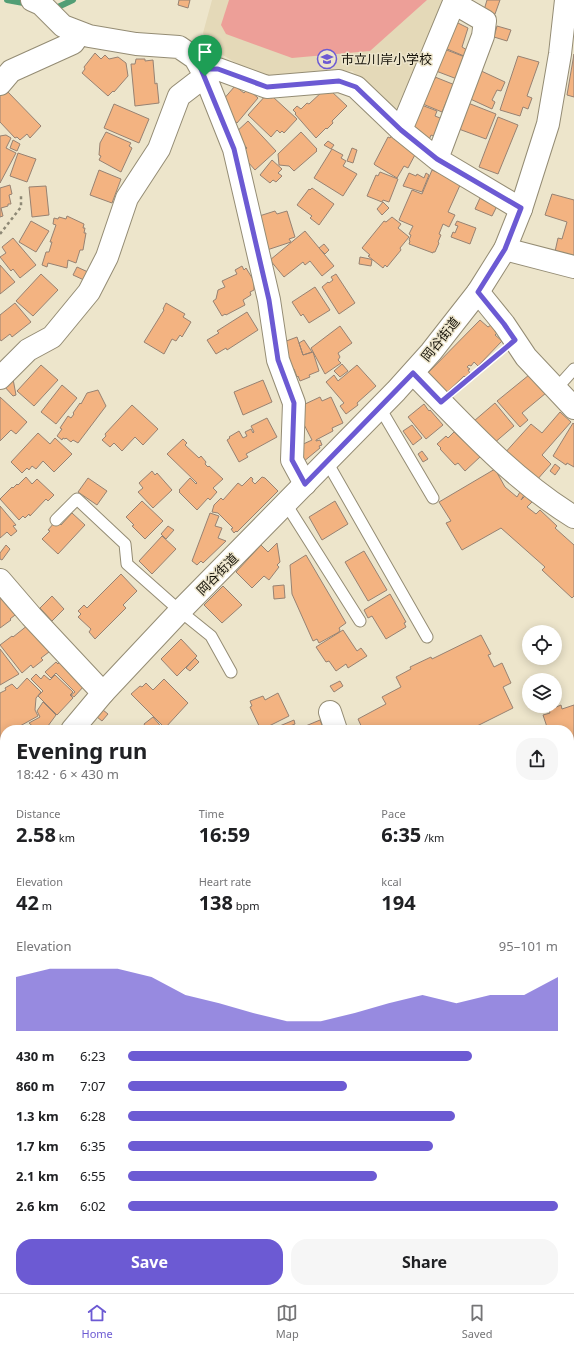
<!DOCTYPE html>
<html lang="en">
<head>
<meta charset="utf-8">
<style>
  body { margin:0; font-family:"Noto Sans","Noto Sans JP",sans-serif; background:#f6f6f6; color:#202124; height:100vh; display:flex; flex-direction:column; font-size:15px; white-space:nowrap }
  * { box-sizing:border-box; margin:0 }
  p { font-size:13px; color:#757577 }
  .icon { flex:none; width:22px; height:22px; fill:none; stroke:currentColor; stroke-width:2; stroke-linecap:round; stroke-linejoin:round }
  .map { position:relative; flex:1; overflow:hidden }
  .side { position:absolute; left:0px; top:725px; width:574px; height:568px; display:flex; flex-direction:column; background:#fff; border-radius:16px 16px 0 0; box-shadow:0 2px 10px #0003 }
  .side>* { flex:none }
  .controls { position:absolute; left:522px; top:625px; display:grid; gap:8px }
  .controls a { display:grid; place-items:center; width:40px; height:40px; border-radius:50%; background:#fff; box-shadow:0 2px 10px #0003; font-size:20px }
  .pin { position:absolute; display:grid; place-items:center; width:34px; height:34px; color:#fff; margin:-41px -17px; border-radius:50% 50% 50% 0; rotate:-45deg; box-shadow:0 0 4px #0007 }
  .pin .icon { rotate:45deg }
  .round { display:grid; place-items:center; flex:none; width:42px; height:42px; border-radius:16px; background:#f6f6f6 }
  .head { display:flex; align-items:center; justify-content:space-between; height:68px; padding:0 16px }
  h1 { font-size:22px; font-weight:700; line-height:30px }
  .figures { display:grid; grid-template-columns:repeat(3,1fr); gap:6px; height:68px; padding:4px 16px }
  .figures div { display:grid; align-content:center }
  .figures b { font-size:20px; font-weight:700 }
  .figures small { font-size:11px; font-weight:400 }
  .figures p { font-size:11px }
  .chart { height:112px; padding:8px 16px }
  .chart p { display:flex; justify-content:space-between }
  .chart svg { width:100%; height:72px; margin-top:4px; fill:#6c5ad3; opacity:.7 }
  .cta { display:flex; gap:8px; margin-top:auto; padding:8px 16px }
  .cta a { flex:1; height:46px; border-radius:16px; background:#6c5ad3; color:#fff; font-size:16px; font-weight:700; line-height:46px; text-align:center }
  .cta a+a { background:#f6f6f6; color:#202124 }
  ul { padding:0 16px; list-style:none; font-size:13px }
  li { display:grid; grid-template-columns:64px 48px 1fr; align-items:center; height:30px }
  li i { height:10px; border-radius:5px; background:#6c5ad3 }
  .menu { display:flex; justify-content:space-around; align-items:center; height:56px; border-top:1px solid #e0e0e0; background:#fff; font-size:11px; color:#757577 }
  .menu a { display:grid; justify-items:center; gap:2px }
  .menu .current { color:#6c5ad3 }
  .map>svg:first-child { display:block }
  .built { fill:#e4d9b8 }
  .green { fill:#ed9f98 }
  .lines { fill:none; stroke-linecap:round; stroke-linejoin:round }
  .stream { stroke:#529e75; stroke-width:6 }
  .building { fill:#f3b381; stroke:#978272 }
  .lane-casing { stroke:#948c74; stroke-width:13 }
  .street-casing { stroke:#948c74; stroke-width:24 }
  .primary-casing { stroke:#948c74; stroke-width:24 }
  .path { stroke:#8d8875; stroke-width:2.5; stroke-dasharray:3 3; stroke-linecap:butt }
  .lane { stroke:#fff; stroke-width:11 }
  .street { stroke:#fff; stroke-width:22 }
  .primary { stroke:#fff; stroke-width:22 }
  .route-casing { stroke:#fff; stroke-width:8 }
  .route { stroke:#6c5ad3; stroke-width:5 }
  .labels { text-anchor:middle; stroke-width:3; stroke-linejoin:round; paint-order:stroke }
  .poi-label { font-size:13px; fill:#16130a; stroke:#ede5cb; text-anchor:start }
  .street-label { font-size:13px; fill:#16130a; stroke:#ede5cb }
</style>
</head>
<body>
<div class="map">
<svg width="574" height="1293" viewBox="0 0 574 1293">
  <rect width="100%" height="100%" fill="#ede5cb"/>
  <path class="built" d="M212 0H449L402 116 352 71 267 81 209 47 203 33Z"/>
  <path class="green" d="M229 0H427L370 51 292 58 226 34 221 25Z"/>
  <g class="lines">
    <path class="stream" d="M7 0 29 4
      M52 7H58L73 0"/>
  </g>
  <path class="building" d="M179 0H190L188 8 178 5Z
    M487 0H500L495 14 484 10Z
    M452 20 468 28 462 47 467 50 464 56 440 46Z
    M497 26 511 30 507 41 494 37Z
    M444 49 465 57 457 79 436 71Z
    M95 53 101 59 105 55 109 59 118 57 126 63 128 76 114 92 113 91 108 96 82 73 85 69 84 67Z
    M574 54V97L567 95Z
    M518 56 539 62 527 96 532 98 528 109 523 107 520 116 500 110Z
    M136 59H145V61L153 60 155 84 157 83 159 103 135 106 131 64H135Z
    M477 69 505 82 501 91 497 90 492 100 495 102 492 109 466 97Z
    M428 76 435 79V77L455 85 449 101 447 100 442 112 418 102Z
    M235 86 244 93 248 89 258 98 237 123 226 114 222 101Z
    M6 90 41 126 30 138 27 134 20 140 17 137 15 138 0 122V96Z
    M324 90 328 94 331 91 347 106 332 121 333 123 327 129 326 128 316 138 295 114 296 113 293 110 297 106 301 109 307 103 309 104Z
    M267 94 271 98 273 97 297 119 284 133 282 131 280 133 277 130 271 137 248 115Z
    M468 103 496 114 486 139 456 128Z
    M114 104 149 119 139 143 104 128Z
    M419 104 437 111 435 116 445 120 438 138 431 135 429 140 409 128Z
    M498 117 518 125 498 174 479 167Z
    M248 121 276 151 255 170 241 154 247 148 234 134Z
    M106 132 131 143 129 146 132 148 121 172 99 160 101 156 99 155 100 143Z
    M301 132 317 149 316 150 317 151 294 171 289 166 279 165 278 154Z
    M6 135 11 138 6 148 16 153 0 183V136Z
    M392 135 417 151 408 168 404 166 397 178 375 165 374 164 388 137 390 138Z
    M13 140 20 144 17 151 10 148Z
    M328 141 334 145 331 149 324 145Z
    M352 148 357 150 353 163 347 161Z
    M332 149 343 155 341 158 346 161 343 166 357 174 343 196 314 178Z
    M18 153 36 159 27 182 10 176Z
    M272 160 282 169 278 173 282 176 276 182 273 180 270 183 260 175Z
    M99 170 121 179 112 203 90 195Z
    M432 170 461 183 448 212 455 215 449 227 443 224 439 234 441 235 438 242 439 243 435 252H433V253L409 244 410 241 409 240 411 235 409 234 413 226 399 220 412 190 422 194Z
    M380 172 398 179 389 202 383 200 382 202 367 196 376 175 378 176Z
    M409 173 416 176 417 174 424 178 426 173 429 175 422 192 403 186Z
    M10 185 12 194 9 195 11 204H8V206L1 208 3 216 0 217V188Z
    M46 186 49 215 32 217 29 187Z
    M312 188 334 204 319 225 310 218 312 216 297 205 309 189 310 190Z
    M552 194 574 200V260L554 256 558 238 562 239 567 222 545 215Z
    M480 198 497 206 492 216 475 209Z
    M383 202 389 208 382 215 377 209Z
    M275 211 277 214 287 211 295 237 289 239 291 242 264 251 253 218Z
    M67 216 84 224 83 228H85L84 233H86L83 250H80L76 263 68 260 67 268 48 263 47 267 42 265 46 252H49L52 242H50L56 225 53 224 54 218 58 219 59 217 66 219Z
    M392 217 401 224 398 228 409 237 400 248 401 250 387 267 385 265 383 268 368 256 370 255 362 248 384 221 386 222Z
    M31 221 49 231 36 252 19 242Z
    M457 221 476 228 470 244 451 237 453 232 455 233 458 226 455 225Z
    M305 231 334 266 322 276 310 261 305 265 303 262 284 277 270 260Z
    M13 238 36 265 20 278 13 269 11 271 0 257 6 253 2 247Z
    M324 244 329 250 325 254 319 248Z
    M360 257 370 259 372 260 371 266 359 264Z
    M0 265 15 282 0 294Z
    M242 266 244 270 246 268 254 281V290L250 292 251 295 243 300 245 305 226 315 225 314 222 316 213 301 216 299 218 290 225 287 222 281 237 274 235 270Z
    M77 267 88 272 84 280 73 275Z
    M41 274 58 290 33 316 16 301Z
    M336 274 355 303 339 314 322 287 328 282 329 283 333 280 331 277Z
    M315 287 330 310 309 323 303 314 301 316 292 302Z
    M15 303 31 322 12 337 10 334 1 341 0 339V315Z
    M166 303 185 314 183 317 191 322 182 337 180 335 176 341 172 339 164 354 144 342 164 310 163 309Z
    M247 312 258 330 227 350 226 348 216 354 207 340 219 333 217 331Z
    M480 320 488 327 491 325 498 332 495 335 502 341 478 366 474 362 471 366 469 365 467 367 470 369 468 370 470 373 465 377 464 376 439 400 421 380Z
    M340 326 352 343 338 353 340 357 338 360 341 363 325 374 311 348Z
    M297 337 303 355 313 352 319 371 309 375 310 377 300 381 298 376 297 377 294 369 290 370 281 343Z
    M304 340 312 352 303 355 299 343Z
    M342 364 348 371 340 377 334 371Z
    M41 365 58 380 34 406 17 391Z
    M357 365 376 386 357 403 358 405 346 414 340 406 344 403 326 382 334 375 338 381Z
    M529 375 546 393 522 413 528 420 520 427 497 401Z
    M13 379 16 395 13 396 3 385Z
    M263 380 272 402 243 415 234 392Z
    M62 385 77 398 56 424 41 412Z
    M98 390 106 406 78 443 73 440 71 442 66 438 65 439 63 438 62 440 57 436 62 429 60 428 68 416 71 418 74 414 73 413 80 403 81 404 87 393Z
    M0 397 27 422 16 434 11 430 0 441Z
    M320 397 322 401 331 397 343 423 332 428 333 431 316 440V441L320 440 322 445 319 446 320 448 303 462 299 446 312 440 298 413 303 405Z
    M495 403 514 426 493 444 474 421Z
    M424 404 429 411 430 410 443 425 426 439 408 417Z
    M132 405 158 429 143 445 135 437 122 451 114 443 110 447 102 440 106 436 105 434Z
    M560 412 571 422 542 455 551 464 536 481 503 455 531 424 542 433Z
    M267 418 277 437 246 454 248 457 239 462 227 440 230 438 229 437 239 431 243 438 247 436 245 432 251 429 253 433 254 432 251 426Z
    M573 423 574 424V467L567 463 566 465 553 456Z
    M412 425 422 438 413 445 403 431Z
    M454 432 466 443 467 441 481 456 465 471 458 463 455 465 440 449 441 448 437 444 446 436 448 438Z
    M38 433 50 444 55 438 72 454 54 472 43 461 36 469 32 466 29 470 27 468 22 473 11 462Z
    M183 439 187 443 185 445 199 458 201 456 206 462 205 464 208 467 209 466 223 479 213 488 217 492 210 500 208 498 197 510 179 492 180 491 179 490 190 478 196 484 197 483 167 454Z
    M422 451 428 459 423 462 418 454Z
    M555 464 560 468 555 475 550 471Z
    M495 469 505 487 517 497 520 492 524 495 521 500 525 496 532 502 527 507 536 514 540 510 557 526 555 528 574 545V596L572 598 542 570 545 567 501 528 462 550 446 523 451 521 439 502Z
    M152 471 155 475 157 473 172 490 153 508 138 492 143 488 139 483Z
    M26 477 32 484 37 479 54 495 48 501 46 499 30 516 29 514 25 518 23 516 19 520 0 499 12 487 13 488 17 484 18 485Z
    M251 477 253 479 252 481 255 484 262 477 265 478 278 491 237 532 236 531 234 533 231 529 233 528 218 513 212 512 214 505 221 498 223 500 238 483 242 486Z
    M88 478 107 491 97 505 78 492Z
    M142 501 163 521 145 539 132 526 134 525 126 517Z
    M335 501 348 524 322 540 309 517Z
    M0 506 16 525 13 526 17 531 11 536 7 532 0 538Z
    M72 513 85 525 58 554 42 539 50 531 48 530 54 523 57 526 59 523 61 525Z
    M210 513 219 516 215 526 222 528 218 538 226 541 203 563 201 561 197 565 192 561Z
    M168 526 174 530 166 539 161 534Z
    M162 536 176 549 152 574 139 561Z
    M277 543 280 562 277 565 279 567 269 580 264 576 252 588 236 572 261 545 268 552Z
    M6 545 10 549 2 560 0 559V553Z
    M364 551 387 590 368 601 345 562Z
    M306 555 346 623 339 628 340 630 339 632 319 643 317 639 313 641 292 594 290 565Z
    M121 574 137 591 123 605 126 608 95 639 89 632 91 629 78 617 81 614 78 611 84 605 87 608Z
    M284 585 285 598 274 599 273 586Z
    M223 586 242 605 222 623 204 605Z
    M390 594 406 622 404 623 406 627 386 639 372 616 368 618 364 610Z
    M0 595 15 615 10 619 11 620 0 628Z
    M52 596 64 609 52 621 40 608Z
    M28 625 49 652 41 658 43 660 33 668 31 665 22 673 0 645 12 636 13 637Z
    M343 630 357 651 361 648 367 656 348 668 346 664 336 671 329 661 326 662 316 647Z
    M481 635 491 654 488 655 494 667 502 663 511 683 503 687 513 708 469 730H363L358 719 386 704 382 697 401 687 396 677 411 669 410 667 431 657 432 659Z
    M181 639 197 656 177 676 161 659Z
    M0 649 19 674 0 685Z
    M195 658 199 662 190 671 186 668Z
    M56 662 58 664 59 662 84 686 74 697 71 695 75 692 56 673 51 678 45 672Z
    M36 674 41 679 44 675 50 680 55 675 73 692 70 695 73 698 57 715 38 696 43 691 31 679Z
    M27 678 41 692 36 698 35 710 38 716 20 726 22 730H5V751L0 742V693L6 690 5 688 12 684 17 689Z
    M164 679 188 703 165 728 131 694 140 686 142 687 146 683 153 690Z
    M340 681 343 686 334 692 330 686Z
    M278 693 289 716 261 730 250 707 252 706 250 701 263 696 265 700Z
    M43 702 56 715 45 730H37L29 723 40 717 37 711Z
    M561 705 562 709 574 705V741L569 742V730H548L543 715 550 713 549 710Z
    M103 710 108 714 102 721 97 717Z
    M153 717 164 730H140L145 726 144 724Z
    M294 720 295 724 280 730H270Z
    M320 720 324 730H296Z
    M0 773V774L5 776 3 781 5 782V790L0 788Z
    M5 887V908L0 907Z
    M569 951 574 953 571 964H569Z
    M0 959 5 960V977L0 975Z
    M569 1064 574 1065V1195L569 1193Z
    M3 1095H5V1146L0 1145V1110Z
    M2 1153 5 1154V1180L0 1178V1157L1 1158Z
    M0 1194 5 1197V1203L0 1215Z
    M569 1200 574 1202V1293H518L513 1290V1288H569Z
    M5 1205V1236L0 1235V1215L2 1216Z
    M0 1279 5 1281V1288H8L7 1293H0Z
    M53 1288H55L66 1293H51Z
    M69 1288H114L112 1293H80Z
    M114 1288H160L158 1293H113Z
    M193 1288H195L209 1293H191Z
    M306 1288H481L480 1293H315V1291Z"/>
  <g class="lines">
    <defs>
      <path id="lane" d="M556 389 574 369
        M380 408 433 498
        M327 462 427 637
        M286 504 360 621
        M56 520 77 499 125 544 127 564 180 611 211 636 231 672
        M0 765H5"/>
      <path id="street" d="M32 0 41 4 63 26 89 36 136 44 179 47 195 58 205 76 234 149 269 300 278 360 294 403 292 460 305 484
        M201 69H218L267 87 339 81 356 87 401 130 437 159 521 209
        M0 84 11 71 73 43 80 33
        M401 130 455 0
        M437 159 483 36 485 21 454 3
        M505 249 574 267
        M478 292 504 324 526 357 574 408
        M413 373C463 424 512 479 574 517
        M0 378 28 350 52 337 89 292 107 257 127 198 159 149 179 96 205 76
        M0 580 31 616 103 693
        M330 712 336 730
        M0 1187 5 1189
        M230 1288 241 1293
        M261 1293 263 1288"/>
      <path id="primary" d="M72 730 103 693 180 611 396 391 431 352 478 292 505 249 521 209 548 124 560 54 566 0
        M0 858 5 845"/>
    </defs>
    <use href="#lane" class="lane-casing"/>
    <use href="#street" class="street-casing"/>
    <use href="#primary" class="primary-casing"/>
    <path class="path" d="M0 234 21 207V195
      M457 389 499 353
      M0 1024 5 1026"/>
    <use href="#lane" class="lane"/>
    <use href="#street" class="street"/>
    <use href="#primary" class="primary"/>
  </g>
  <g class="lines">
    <defs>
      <path id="route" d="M201 69H218L267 87 339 81 356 87 401 130 437 159 521 208 505 249 478 292 504 324 515 340 441 402 413 373 305 484 292 460 294 403 278 360 269 300 234 149Z"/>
    </defs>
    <use href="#route" class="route-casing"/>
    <use href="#route" class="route"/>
  </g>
  <defs>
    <symbol id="school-ring" viewBox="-11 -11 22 22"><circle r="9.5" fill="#ede5cb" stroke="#6c5ad3" stroke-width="1.5"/><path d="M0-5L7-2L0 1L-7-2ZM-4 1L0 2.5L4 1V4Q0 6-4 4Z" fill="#6c5ad3"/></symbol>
  </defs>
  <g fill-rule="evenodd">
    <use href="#school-ring" x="316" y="48" width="22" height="22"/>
  </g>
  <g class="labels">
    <g class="poi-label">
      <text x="341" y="64">市立川岸小学校</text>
    </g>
    <g class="street-label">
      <text transform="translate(440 339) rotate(-51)" y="5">岡谷街道</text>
      <text transform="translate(217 574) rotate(-45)" y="5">岡谷街道</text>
    </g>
  </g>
</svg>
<div class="controls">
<a><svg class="icon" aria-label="locate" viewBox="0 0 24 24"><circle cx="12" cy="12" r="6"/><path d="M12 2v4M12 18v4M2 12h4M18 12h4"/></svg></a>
<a><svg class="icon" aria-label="layers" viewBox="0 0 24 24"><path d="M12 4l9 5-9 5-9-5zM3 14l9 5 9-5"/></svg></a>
</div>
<div class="pin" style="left:205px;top:76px;background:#1e9e55"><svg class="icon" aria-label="arrive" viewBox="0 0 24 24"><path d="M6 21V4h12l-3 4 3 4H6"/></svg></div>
<section class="side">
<div class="head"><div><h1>Evening run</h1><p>18:42 · 6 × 430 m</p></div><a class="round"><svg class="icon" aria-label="share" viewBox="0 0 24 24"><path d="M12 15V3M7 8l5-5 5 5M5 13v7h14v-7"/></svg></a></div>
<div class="figures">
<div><p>Distance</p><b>2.58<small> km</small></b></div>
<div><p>Time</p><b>16:59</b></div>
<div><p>Pace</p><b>6:35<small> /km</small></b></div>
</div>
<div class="figures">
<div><p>Elevation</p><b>42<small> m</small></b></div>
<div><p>Heart rate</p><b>138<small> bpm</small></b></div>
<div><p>kcal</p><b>194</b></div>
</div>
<div class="chart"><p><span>Elevation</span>95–101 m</p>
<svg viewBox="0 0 160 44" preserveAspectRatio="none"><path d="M0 44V11L10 6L20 6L30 6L40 11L50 22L60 27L70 33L80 38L90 38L100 33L110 27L120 22L130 27L140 22L150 22L160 11V44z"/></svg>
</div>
<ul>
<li><b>430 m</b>6:23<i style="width:80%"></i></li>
<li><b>860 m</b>7:07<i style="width:51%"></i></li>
<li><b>1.3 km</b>6:28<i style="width:76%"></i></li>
<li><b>1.7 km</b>6:35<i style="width:71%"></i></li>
<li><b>2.1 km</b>6:55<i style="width:58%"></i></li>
<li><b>2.6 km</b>6:02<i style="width:100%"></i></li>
</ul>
<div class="cta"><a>Save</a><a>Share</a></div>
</section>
</div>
<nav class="menu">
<a class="current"><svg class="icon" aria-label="home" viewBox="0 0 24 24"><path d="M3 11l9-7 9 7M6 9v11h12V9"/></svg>Home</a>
<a><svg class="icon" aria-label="map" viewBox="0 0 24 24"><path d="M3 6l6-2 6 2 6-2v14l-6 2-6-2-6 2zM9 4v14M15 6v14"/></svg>Map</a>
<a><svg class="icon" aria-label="saved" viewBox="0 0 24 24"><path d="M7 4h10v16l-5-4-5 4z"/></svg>Saved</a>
</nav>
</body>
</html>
